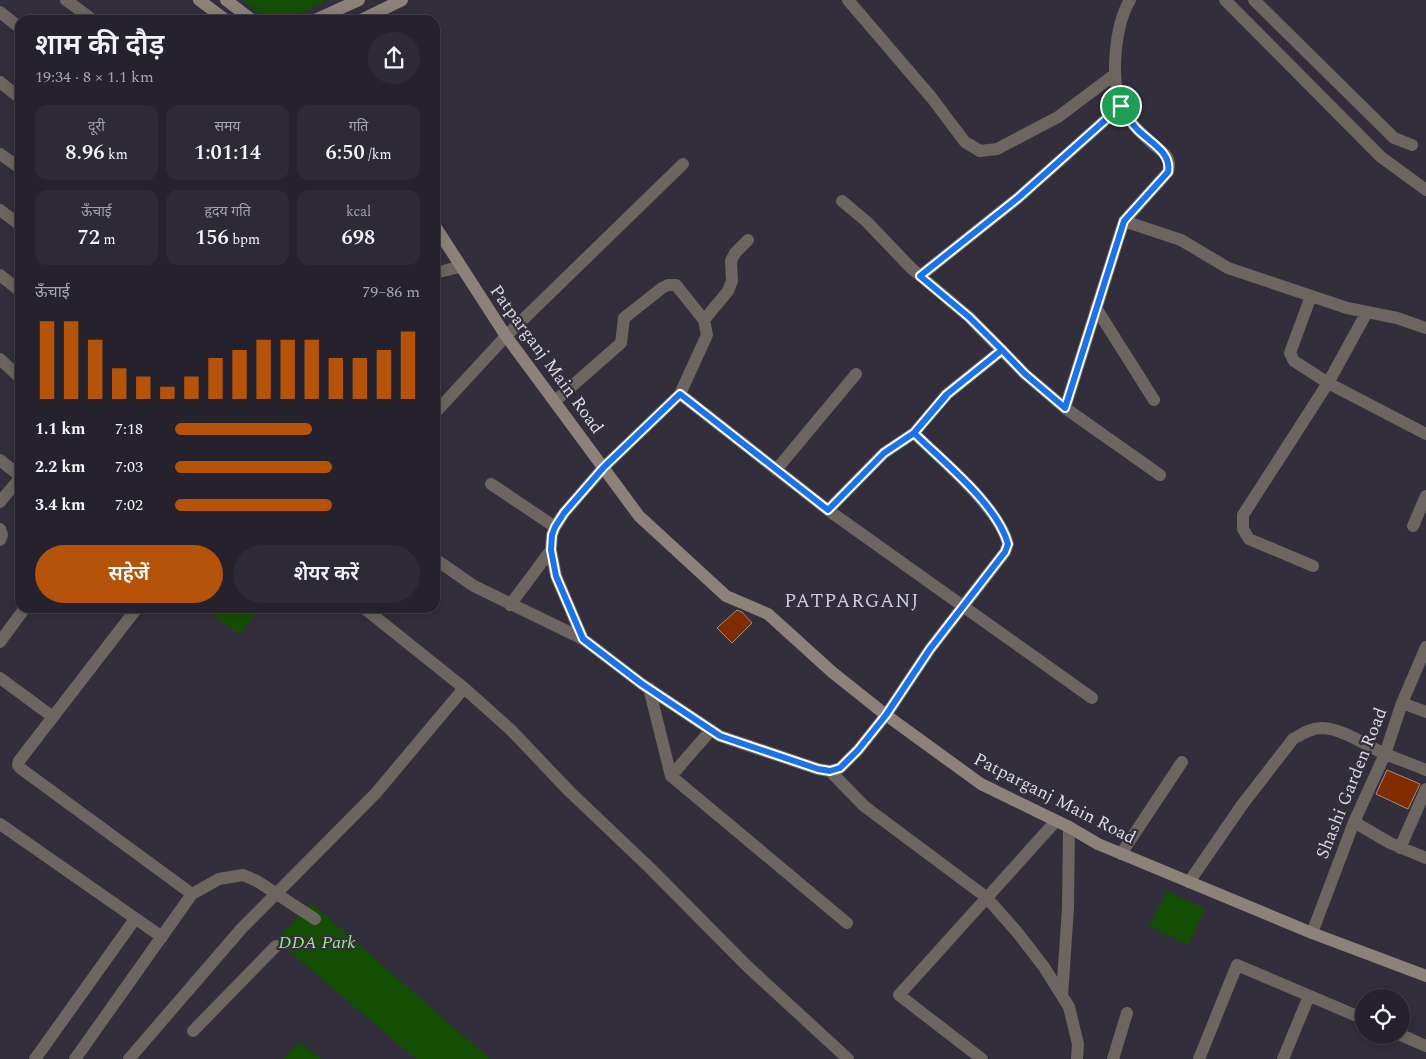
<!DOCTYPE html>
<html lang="hi">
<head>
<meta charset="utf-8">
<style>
  body { margin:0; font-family:Spectral,"Noto Sans Devanagari",serif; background:#2e2a35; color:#f1f3f6; height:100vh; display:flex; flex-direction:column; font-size:19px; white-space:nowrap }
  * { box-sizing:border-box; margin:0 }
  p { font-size:16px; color:#a4a4aa }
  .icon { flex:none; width:28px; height:28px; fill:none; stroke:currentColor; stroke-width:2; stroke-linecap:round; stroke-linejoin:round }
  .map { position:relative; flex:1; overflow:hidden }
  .sheet { position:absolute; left:15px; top:15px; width:425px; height:598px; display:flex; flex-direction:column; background:#26222d; border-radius:15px; box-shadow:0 2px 12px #0003,0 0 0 1px #423f49 }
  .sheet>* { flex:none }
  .fabs { position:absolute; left:1355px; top:989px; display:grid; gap:10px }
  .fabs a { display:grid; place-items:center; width:55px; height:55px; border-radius:50%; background:#26222d; box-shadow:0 2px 12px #0003,0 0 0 1px #423f49; font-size:25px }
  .pin { position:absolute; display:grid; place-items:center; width:42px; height:42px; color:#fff; margin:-21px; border:2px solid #fff; border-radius:50%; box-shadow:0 1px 5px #0007 }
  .round { display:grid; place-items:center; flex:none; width:52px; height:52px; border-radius:26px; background:#2e2a35 }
  .overview { display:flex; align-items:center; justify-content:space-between; height:85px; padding:0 20px }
  h1 { font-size:28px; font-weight:600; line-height:38px }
  .figures { display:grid; grid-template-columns:repeat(3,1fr); gap:8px; height:85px; padding:5px 20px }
  .figures div { display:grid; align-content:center; border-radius:12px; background:#2e2a35; text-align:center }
  .figures b { font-size:21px; font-weight:600 }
  .figures small { font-size:14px; font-weight:400 }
  .figures p { font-size:14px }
  .chart { height:140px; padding:10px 20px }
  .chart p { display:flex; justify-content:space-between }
  .chart svg { width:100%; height:90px; margin-top:5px; stroke:#b45309; stroke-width:6 }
  .cta { display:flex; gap:10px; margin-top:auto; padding:10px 20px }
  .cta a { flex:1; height:58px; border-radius:30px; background:#b45309; color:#fff; font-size:20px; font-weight:600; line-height:58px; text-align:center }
  .cta a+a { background:#2e2a35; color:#f1f3f6 }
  ul { padding:0 20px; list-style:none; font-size:16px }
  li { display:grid; grid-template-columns:80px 60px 1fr; align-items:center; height:38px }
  li i { height:12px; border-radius:6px; background:#b45309 }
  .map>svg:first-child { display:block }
  .green { fill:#144e02 }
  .building { fill:#802b00; stroke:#9f8c85 }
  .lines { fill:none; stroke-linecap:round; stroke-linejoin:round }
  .street { stroke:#6c6560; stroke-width:12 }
  .secondary { stroke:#8d827a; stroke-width:12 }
  .route-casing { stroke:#fff; stroke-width:10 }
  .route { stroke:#1a73e8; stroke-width:6 }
  .labels { text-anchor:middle; stroke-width:4.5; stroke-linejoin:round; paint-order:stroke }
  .street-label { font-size:18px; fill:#dcdae3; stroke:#322e3c }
  .park-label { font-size:18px; font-style:italic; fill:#98eb86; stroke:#322e3c }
  .neighbourhood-label { font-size:19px; letter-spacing:1px; fill:#cecadc; stroke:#322e3c }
</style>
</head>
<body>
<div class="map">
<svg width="1426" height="1059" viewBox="0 0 1426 1059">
  <rect width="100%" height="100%" fill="#322e3c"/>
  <path class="green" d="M242 0H327L287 20H268Z
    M203 608H261L240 634Z
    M1167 891 1205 909 1188 945 1149 926Z
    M311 903 490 1059H416L276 940Z
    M299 1042 321 1059H284Z"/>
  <path class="building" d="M737 610 742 612 752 623 732 643 717 628Z
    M1387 770 1420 784 1408 809 1376 794Z"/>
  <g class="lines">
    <path class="street" d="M66 0 93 20
      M848 0 931 97 965 142 980 151 997 149 1058 117 1114 75
      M1225 0 1381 157 1426 190
      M1254 0 1394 138 1412 145
      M0 12 20 28
      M0 82 20 98
      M0 154 20 168
      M842 201 867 222 911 268 969 317 1025 374 1065 408 1160 475
      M0 210 20 225
      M1124 221 1168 172C1169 166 1170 163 1167 157 1164 152 1157 148 1153 144 1141 133 1127 121 1121 105 1110 78 1115 25 1130 0
      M435 273 459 267
      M0 275 20 291
      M920 276 1018 198 1121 106
      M1311 296 1290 353 1294 361 1328 383 1426 434
      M1096 308 1154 400
      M704 320 728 291 732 281 731 261 735 253 748 240
      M0 359 20 378
      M680 394 828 510 1092 698
      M555 401 621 343 624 318 662 288 668 285H676L704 320 707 335 680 394 604 467 564 513 555 527 552 535 551 550 556 576 583 639
      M1065 408 1124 221 1181 240 1228 268 1347 308 1397 318 1426 328
      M435 413 506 336 683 164
      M0 460 20 476
      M776 470 856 374
      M491 484 555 527
      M0 502 20 478
      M828 510 884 453 914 433 946 395 1002 350
      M1413 526 1426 496
      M0 529 2 535 0 540
      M435 559 474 586 583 639 642 684 720 736 818 769 830 771 840 768 858 750 886 715 930 649 1005 552 1008 544C998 506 942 461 914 433
      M1313 566 1249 539 1243 529V515L1328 383 1367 312
      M510 605 551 550
      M137 608 19 761 18 765 20 768 192 894
      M364 608 464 688 511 730 569 791 650 868 747 966 848 1059
      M0 642 25 608
      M0 678 53 717
      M649 688 671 776 847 923
      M1402 703 1426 712
      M830 771 864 806 986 897 1017 932 1044 967 1069 1007 1078 1044 1077 1059
      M671 776 711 730
      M1354 822 1390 843 1426 858
      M0 824 162 937
      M1400 848 1426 789
      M1121 854 1182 762
      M1189 882 1242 805 1293 739C1302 734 1311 728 1322 728 1343 729 1364 744 1383 753 1397 759 1412 764 1426 770
      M1312 933 1354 822 1385 754 1402 703 1426 647
      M1062 996 1068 908 1069 827
      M193 1031 276 946
      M1401 1035 1426 1046
      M35 1059 135 919
      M75 1059 192 894 219 879 243 875 257 881 315 919
      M129 1059 242 928 376 793 464 688
      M982 1059 899 995 1056 821
      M1113 1059 1127 1013
      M1199 1059 1237 965 1364 1019
      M1283 1059 1309 996"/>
    <path class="secondary" d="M199 0 226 20
      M226 0 252 20
      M315 20 359 0
      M361 20 402 0
      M435 226 506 336 639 516 726 596 768 614 832 672 886 715 981 784 1069 827 1098 844 1312 933 1426 976"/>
  </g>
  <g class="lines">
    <defs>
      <path id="route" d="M1121 106 1018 198 920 276 969 317 1002 350 946 395 914 433 884 453 828 510 680 394 604 467 564 513 555 527 552 535 551 550 556 576 583 639 642 684 720 736 818 769 830 771 840 768 858 750 886 715 930 649 1005 552 1008 544C997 504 943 462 914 433L946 396V395L1002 350 1025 374 1065 408 1124 221 1168 172C1172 152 1149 142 1137 129 1131 123 1126 114 1121 106"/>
    </defs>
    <use href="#route" class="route-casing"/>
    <use href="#route" class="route"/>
  </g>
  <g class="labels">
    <g class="street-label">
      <text transform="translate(547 359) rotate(54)" y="6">Patparganj Main Road</text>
      <text transform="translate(1351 783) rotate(-68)" y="6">Shashi Garden Road</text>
      <text transform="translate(1055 798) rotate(27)" y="6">Patparganj Main Road</text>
    </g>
    <g class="park-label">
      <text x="317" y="948">DDA Park</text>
    </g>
    <g class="neighbourhood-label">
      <text x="852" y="607">PATPARGANJ</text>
    </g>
  </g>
</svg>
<div class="fabs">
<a><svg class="icon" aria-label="locate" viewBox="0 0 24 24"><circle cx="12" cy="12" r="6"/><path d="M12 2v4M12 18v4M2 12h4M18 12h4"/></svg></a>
</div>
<div class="pin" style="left:1121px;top:106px;background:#1e9e55"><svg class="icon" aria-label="arrive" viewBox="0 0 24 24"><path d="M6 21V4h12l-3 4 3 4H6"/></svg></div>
<section class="sheet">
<div class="overview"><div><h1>शाम की दौड़</h1><p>19:34 · 8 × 1.1 km</p></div><a class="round"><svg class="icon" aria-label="share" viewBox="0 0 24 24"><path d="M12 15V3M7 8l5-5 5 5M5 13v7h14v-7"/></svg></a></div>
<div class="figures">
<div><p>दूरी</p><b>8.96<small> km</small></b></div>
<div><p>समय</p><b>1:01:14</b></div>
<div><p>गति</p><b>6:50<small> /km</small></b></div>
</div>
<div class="figures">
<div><p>ऊँचाई</p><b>72<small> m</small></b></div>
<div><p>हृदय गति</p><b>156<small> bpm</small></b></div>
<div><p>kcal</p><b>698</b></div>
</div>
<div class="chart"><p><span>ऊँचाई</span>79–86 m</p>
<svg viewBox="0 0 160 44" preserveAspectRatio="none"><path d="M5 44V6M15 44V6M25 44V15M35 44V29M45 44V33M55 44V38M65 44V33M75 44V24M85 44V20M95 44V15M105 44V15M115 44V15M125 44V24M135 44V24M145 44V20M155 44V11"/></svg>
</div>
<ul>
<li><b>1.1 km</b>7:18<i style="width:56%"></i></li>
<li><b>2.2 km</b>7:03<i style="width:64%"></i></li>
<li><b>3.4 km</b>7:02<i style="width:64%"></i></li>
</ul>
<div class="cta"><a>सहेजें</a><a>शेयर करें</a></div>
</section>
</div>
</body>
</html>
